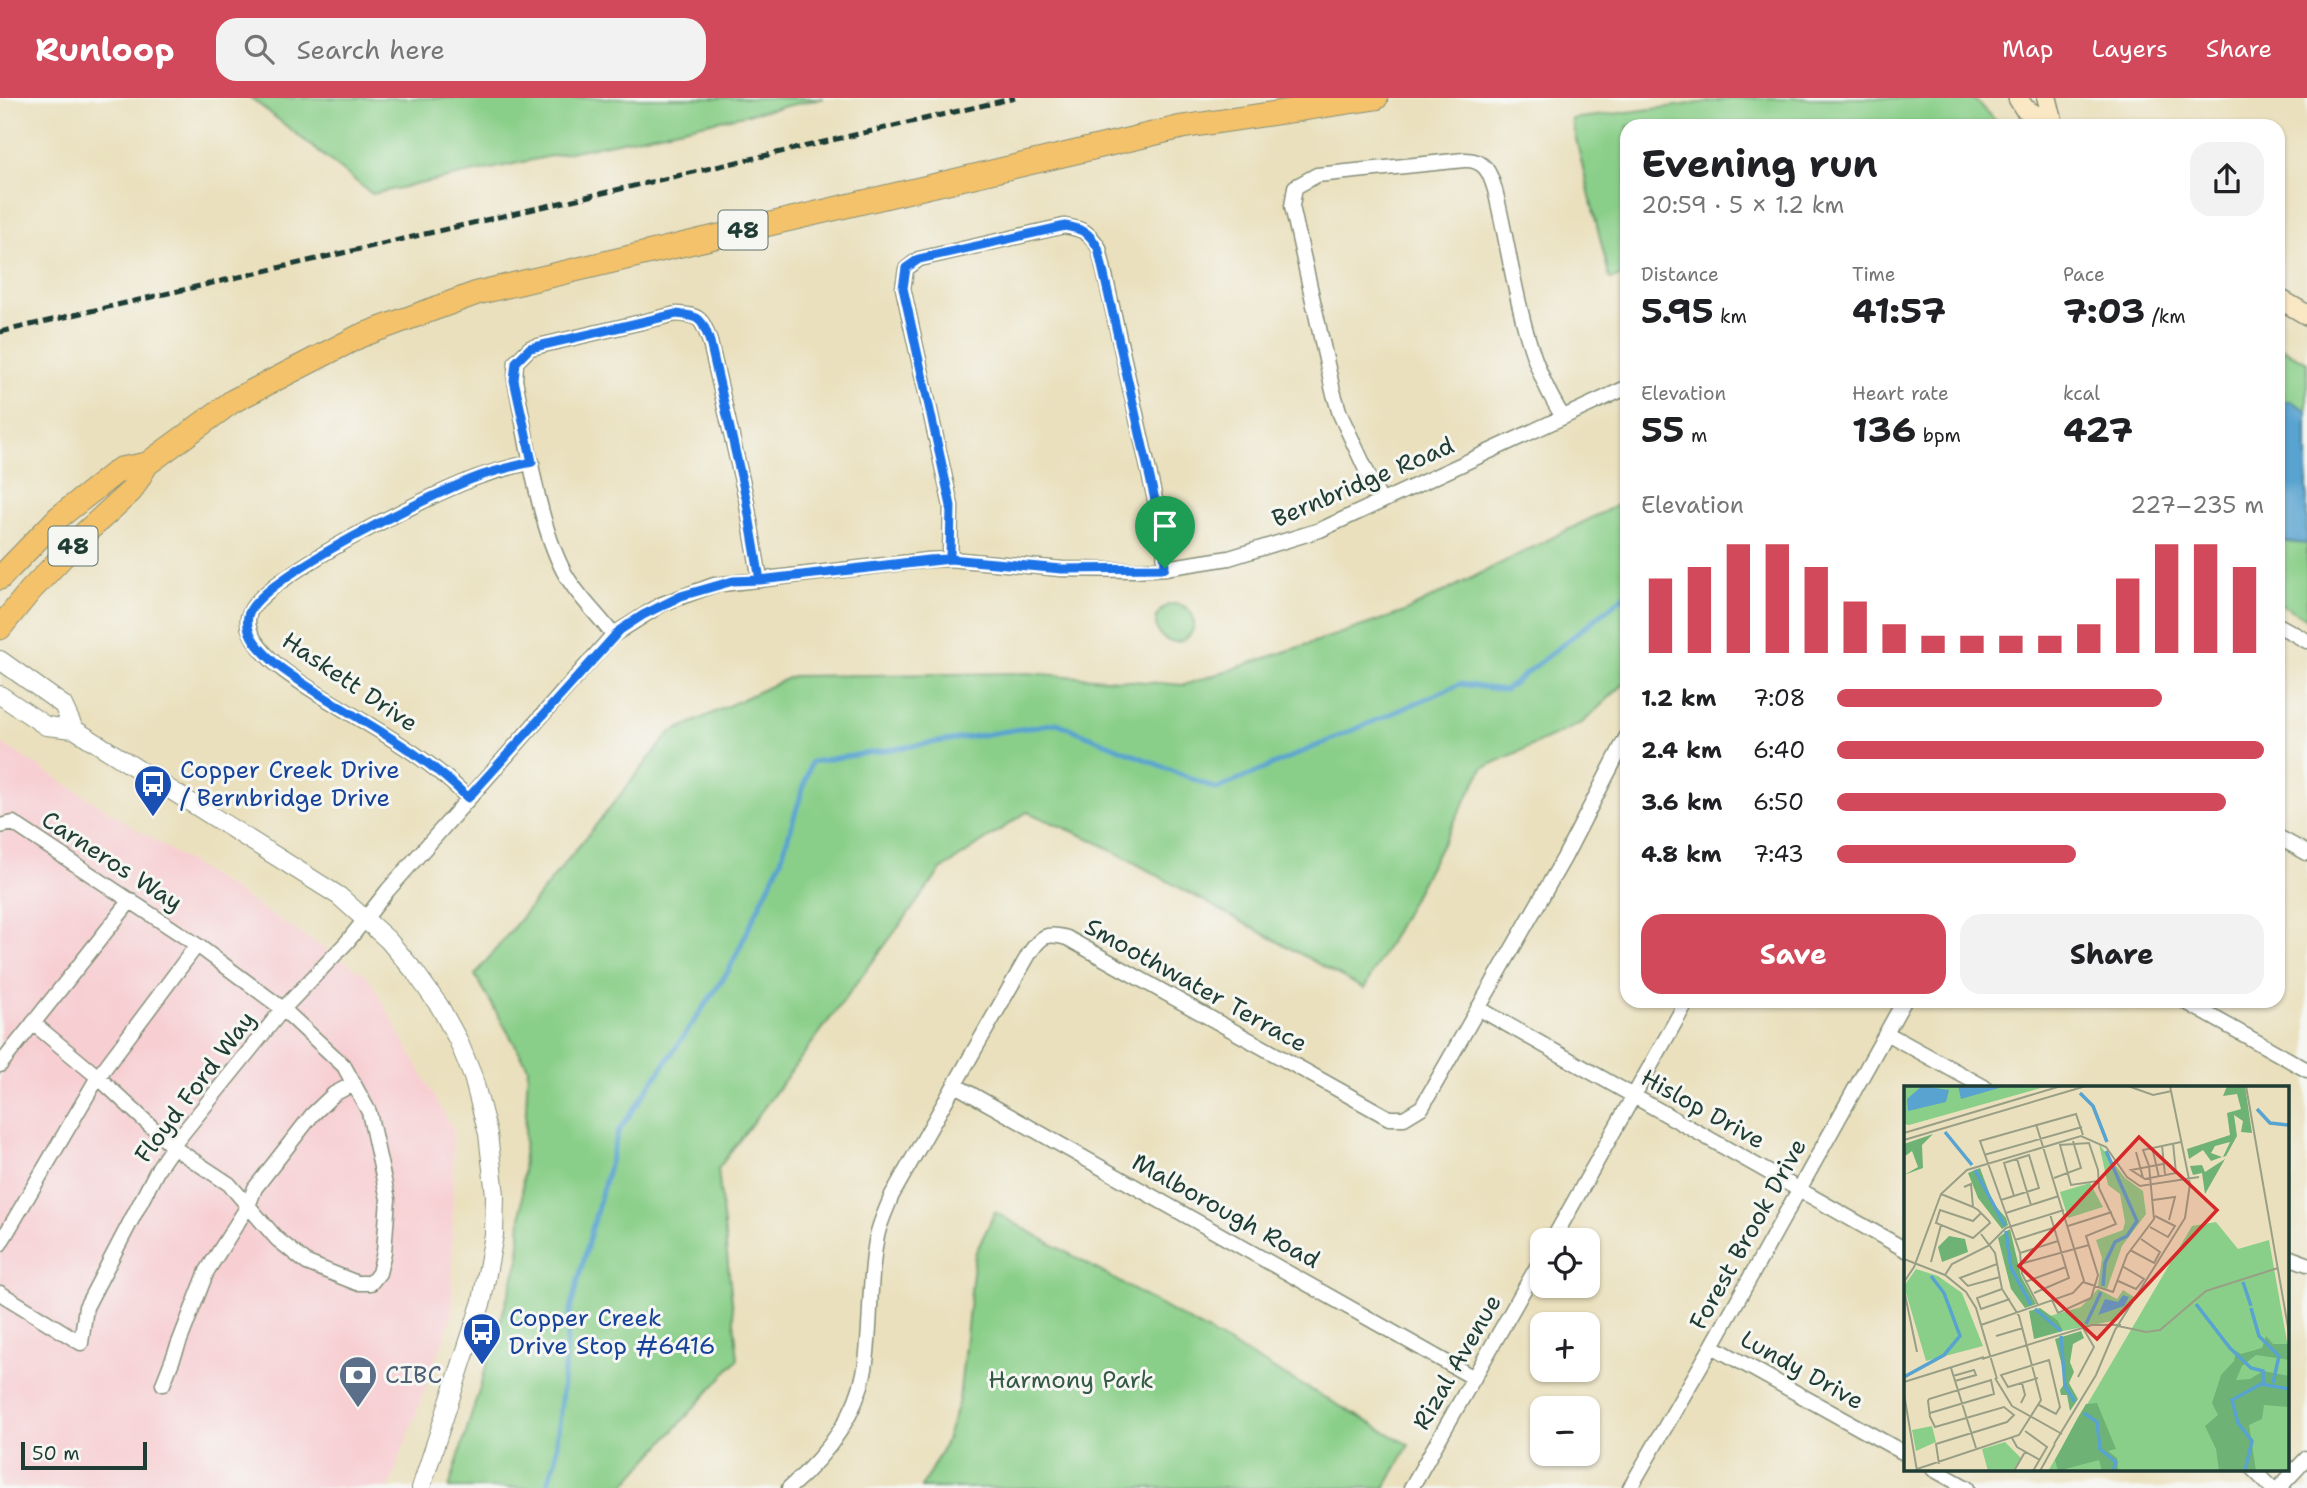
<!DOCTYPE html>
<html lang="en">
<head>
<meta charset="utf-8">
<style>
  body { margin:0; font-family:"Shantell Sans",sans-serif; background:#f2f2f2; color:#202124; height:100vh; display:flex; flex-direction:column; font-size:26px; white-space:nowrap }
  * { box-sizing:border-box; margin:0 }
  p { font-size:23px; color:#757577 }
  .icon { flex:none; width:38px; height:38px; fill:none; stroke:currentColor; stroke-width:2; stroke-linecap:round; stroke-linejoin:round }
  .map { position:relative; flex:1; overflow:hidden }
  .drawer { position:absolute; left:1620px; top:21px; width:665px; height:889px; display:flex; flex-direction:column; background:#fff; border-radius:21px; box-shadow:0 2px 5px #0004 }
  .drawer>* { flex:none }
  .fabs { position:absolute; left:1530px; top:1130px; display:grid; gap:14px }
  .fabs a { display:grid; place-items:center; width:70px; height:70px; border-radius:14px; background:#fff; box-shadow:0 2px 5px #0004; font-size:35px }
  .scale { position:absolute; left:21px; bottom:18px; width:126px; box-sizing:border-box; padding-left:7px; border:4px solid #1f3d34; border-top:0; font-size:19px; line-height:24px; white-space:nowrap; color:#1f3d34; -webkit-text-stroke:5px #f6f6f2; paint-order:stroke }
  .pin { position:absolute; display:grid; place-items:center; width:60px; height:60px; color:#fff; margin:-72px -30px; border-radius:50% 50% 50% 0; rotate:-45deg; box-shadow:0 0 7px #0007 }
  .pin .icon { rotate:45deg }
  .round { display:grid; place-items:center; flex:none; width:74px; height:74px; border-radius:21px; background:#f2f2f2 }
  .overview { display:flex; align-items:center; justify-content:space-between; height:119px; padding:0 21px }
  h1 { font-size:38px; font-weight:700; line-height:52px }
  .metrics { display:grid; grid-template-columns:repeat(3,1fr); gap:10px; height:119px; padding:7px 21px }
  .metrics div { display:grid; align-content:center }
  .metrics b { font-size:35px; font-weight:700 }
  .metrics small { font-size:19px; font-weight:400 }
  .metrics p { font-size:19px }
  .chart { height:196px; padding:14px 21px }
  .chart p { display:flex; justify-content:space-between }
  .chart svg { width:100%; height:126px; margin-top:7px; stroke:#d1495b; stroke-width:6 }
  .button { display:flex; gap:14px; margin-top:auto; padding:14px 21px }
  .button a { flex:1; height:80px; border-radius:21px; background:#d1495b; color:#fff; font-size:28px; font-weight:700; line-height:80px; text-align:center }
  .button a+a { background:#f2f2f2; color:#202124 }
  ul { padding:0 21px; list-style:none; font-size:23px }
  li { display:grid; grid-template-columns:112px 84px 1fr; align-items:center; height:52px }
  li i { height:18px; border-radius:9px; background:#d1495b }
  header { display:flex; align-items:center; gap:42px; box-sizing:border-box; height:98px; padding:0 35px; background:#d1495b; color:#fff }
  header strong { font-size:33px }
  nav { display:flex; gap:38px; margin-inline-start:auto; font-size:24px }
  .search { width:490px; height:63px; background:#f2f2f2; display:flex; align-items:center; gap:18px; box-sizing:border-box; padding:0 24px; border-radius:21px; color:#757577; font-size:26px }
  .map>svg:first-child { display:block }
  .built { fill:#f7cfd3 }
  .green { fill:#8acf89; stroke:#54865e; stroke-width:2 }
  .water { fill:#58a3d0; stroke:#3c7082; stroke-width:2 }
  .lines { fill:none; stroke-linecap:round; stroke-linejoin:round }
  .stream { stroke:#58a3d0; stroke-width:5 }
  .minor-casing { stroke:#848e78; stroke-width:17 }
  .tertiary-casing { stroke:#848e78; stroke-width:20 }
  .secondary-casing { stroke:#848e78; stroke-width:22 }
  .primary-casing { stroke:#848e78; stroke-width:25 }
  .minor { stroke:#fff; stroke-width:14 }
  .tertiary { stroke:#fff; stroke-width:18 }
  .secondary { stroke:#fae7c3; stroke-width:19 }
  .primary { stroke:#f3c26a; stroke-width:23 }
  .rail { stroke:#1f3d34; stroke-width:5; stroke-dasharray:10 5; stroke-linecap:butt }
  .route-casing { stroke:#fff; stroke-width:14 }
  .route { stroke:#1a73e8; stroke-width:9 }
  .labels { text-anchor:middle; stroke-width:6; stroke-linejoin:round; paint-order:stroke }
  .shield { fill:#f6f6f2; stroke:#60746d; stroke-width:2 }
  .shield-label { font-size:23px; font-weight:bold; fill:#1f3d34 }
  .street-label { font-size:24px; fill:#1f3d34; stroke:#f6f6f2 }
  .transit-label { font-size:24px; fill:#164399; stroke:#f6f6f2; text-anchor:start }
  .service-label { font-size:24px; fill:#4e5e75; stroke:#f6f6f2; text-anchor:start }
  .park-label { font-size:24px; fill:#345a45; stroke:#f6f6f2 }
  .inset-river { fill:none; stroke:#58a3d0; stroke-width:3.5 }
  .inset-road { fill:none; stroke:#999f86; stroke-width:2 }
  .view { fill:#d62828; fill-opacity:0.15; stroke:#d62828; stroke-width:3.5 }
  .inset-edge { fill:none; stroke:#1f3d34; stroke-width:3.5 }
</style>
</head>
<body>
<header>
<strong>Runloop</strong>
<div class="search"><svg class="icon" aria-label="search" viewBox="0 0 24 24"><circle cx="10" cy="10" r="6"/><path d="M15 15l6 6"/></svg>Search here</div>
<nav><a>Map</a><a>Layers</a><a>Share</a></nav>
</header>
<div class="map">
<svg width="2307" height="1390" viewBox="0 0 2307 1390">
  <rect width="100%" height="100%" fill="#f6f6f2"/>
  <filter id="ink" filterUnits="userSpaceOnUse"><feTurbulence type="fractalNoise" baseFrequency=".0143" numOctaves="2"/><feDisplacementMap in="SourceGraphic" scale="14" xChannelSelector="R" yChannelSelector="G"/><feConvolveMatrix kernelMatrix="1 2 1 2 8 2 1 2 1" color-interpolation-filters="sRGB"/></filter>
  <filter id="wash" filterUnits="userSpaceOnUse"><feTurbulence type="fractalNoise" baseFrequency=".00686" numOctaves="4" result="noise"/><feDisplacementMap in="SourceGraphic" scale="28" xChannelSelector="R" yChannelSelector="G"/><feGaussianBlur stdDeviation="1.57" result="paint"/><feColorMatrix in="noise" values="0 0 0 0 0 0 0 0 0 0 0 0 0 0 0 0 0 1.4 0 .05"/><feComposite in="paint" operator="in"/></filter>
  <g filter="url(#wash)">
    <rect width="100%" height="100%" fill="#eae0bd"/>
    <path class="built" d="M0 644 368 878 453 1032 452 1217 389 1390H0Z"/>
    <path class="green" d="M251 0H824L372 96Z
      M1739 0H1973L2000 28H1628L1627 177 1610 181 1571 21Z
      M2278 248 2307 264V521L2279 505Z
      M1627 402V583L1582 625 1483 670 1364 891 1093 742 1027 714 941 772 718 1071 738 1261 622 1390H449L519 1162 528 969 475 877 670 635 792 578 1028 575 1184 587 1402 515Z
      M1156 525a19 19 0 1 1 38 0a19 19 0 1 1-38 0Z
      M995 1114 1409 1347 1385 1390H921L945 1346 959 1302 975 1156Z"/>
    <path class="water" d="M2279 303H2290L2307 312V446L2279 443Z"/>
    <g class="lines">
      <path class="stream" d="M546 1390 555 1364 570 1212 618 1034 729 872 781 762 811 664 1057 625 1217 691 1460 586 1505 592 1628 495"/>
    </g>
  </g>
  <g filter="url(#ink)">
    <g class="lines">
      <defs>
        <path id="minor" d="M1381 404 1340 316 1333 293 1292 108 1295 89 1317 77 1464 62C1485 61 1490 75 1495 92 1514 169 1519 251 1563 319
          M950 461 951 408 903 190 906 171 919 161 1064 128C1083 131 1089 134 1099 150L1164 442 1165 470
          M2278 527 2307 543
          M613 537C597 515 577 498 564 474 537 423 527 340 515 282L516 264 530 250 676 216C701 217 702 221 710 244L746 400 760 482
          M468 700C427 658 375 631 325 600 302 585 275 570 259 548 251 538 244 526 250 514 266 477 439 392 481 378 498 372 515 368 532 364
          M0 728 13 725 197 847 283 911 344 968 369 1014 388 1101 384 1154 379 1175 371 1185H357L307 1165 277 1141 229 1086 173 1049 98 979 33 925
          M2278 739 2307 755
          M2184 903 2307 972
          M1478 910 1906 1152
          M1886 935 1984 989
          M0 967 131 802
          M955 987 1474 1280
          M1552 1143 1687 903
          M0 1146 98 979 197 847
          M2288 1159 2307 1166
          M0 1195 81 1245 86 1209 159 1069 178 1041 283 911 347 844 388 792 613 537 662 506 714 487 928 462 950 461 1062 471 1137 472 1165 470 1229 460 1320 432 1628 289
          M1712 1248 1906 1356
          M163 1286 207 1173 248 1108 255 1090 312 1017 334 996 353 986
          M1933 1371 1967 1390
          M2253 1371 2272 1390
          M789 1390C826 1358 856 1320 865 1271 872 1227 868 1181 877 1138 880 1124 887 1110 892 1097L1029 856C1041 838 1046 834 1067 840L1389 1020H1404L1422 1009 1564 760 1628 636
          M1411 1390 1542 1160
          M1630 1390 1712 1248 1904 903
          M2279 1390 2307 1360"/>
        <path id="tertiary" d="M0 562 63 607 74 631
          M0 597 46 628 74 631 339 798 388 842 415 874 440 909 458 942 473 979 488 1036 495 1097 494 1137 482 1203 421 1390"/>
        <path id="secondary" d="M2018 0 2024 10 2053 28
          M2047 0 2054 28
          M2278 200 2307 217"/>
        <path id="primary" d="M0 480 59 419 120 371 147 366
          M0 530 30 493 85 435 131 393 147 366 233 303 360 238 477 195 1182 29 1376 0"/>
      </defs>
      <use href="#minor" class="minor-casing"/>
      <use href="#tertiary" class="tertiary-casing"/>
      <use href="#secondary" class="secondary-casing"/>
      <use href="#primary" class="primary-casing"/>
      <use href="#minor" class="minor"/>
      <use href="#tertiary" class="tertiary"/>
      <use href="#secondary" class="secondary"/>
      <use href="#primary" class="primary"/>
      <path class="rail" d="M0 234 1015 0"/>
    </g>
  </g>
  <g class="lines" filter="url(#ink)">
    <defs>
      <path id="route" d="M1165 470 1062 471 950 461 760 482 733 483 681 498 643 517 620 532 468 700C413 644 339 614 277 567 264 555 244 538 248 518 255 481 441 392 480 378 497 372 515 368 532 364L514 282 516 264 530 250 676 216C701 218 702 221 710 244L746 400 760 482 928 462 950 461 951 408 903 190 906 170 919 161 1065 128C1083 131 1089 134 1098 150L1164 442 1165 470"/>
    </defs>
    <use href="#route" class="route-casing"/>
    <use href="#route" class="route"/>
  </g>
  <defs>
    <symbol id="bus-pin" viewBox="-11 -11 22 30"><path d="M0 17L-7.5 6A9.5 9.5 0 1 1 7.5 6Z" fill="#1a4fb4" stroke="#f6f6f2"/><path d="M-5-6H5V4H4V6H2V4H-2V6H-4V4H-5ZM-3.5-4V0h7V-4ZM-3.5 1.2v1.5H-2V1.2ZM2 1.2v1.5H3.5V1.2Z" fill="#fff"/></symbol>
    <symbol id="bank-pin" viewBox="-11 -11 22 30"><path d="M0 17L-7.5 6A9.5 9.5 0 1 1 7.5 6Z" fill="#5c6f8a" stroke="#f6f6f2"/><path d="M-6-4H6V4H-6ZM0-2.3a2.3 2.3 0 1 0 0 4.6a2.3 2.3 0 1 0 0-4.6Z" fill="#fff"/></symbol>
  </defs>
  <g fill-rule="evenodd">
    <use href="#bus-pin" x="131" y="664" width="44" height="60"/>
    <use href="#bus-pin" x="460" y="1212" width="44" height="60"/>
    <use href="#bank-pin" x="336" y="1255" width="44" height="60"/>
  </g>
  <g class="labels">
    <g class="shield">
      <rect x="718.5" y="112.5" width="49" height="39" rx="5"/>
      <rect x="48.5" y="428.5" width="49" height="39" rx="5"/>
    </g>
    <g class="shield-label">
      <text x="743" y="140">48</text>
      <text x="73" y="456">48</text>
    </g>
    <g class="street-label">
      <text transform="translate(1363 384) rotate(-23)" y="8">Bernbridge Road</text>
      <text transform="translate(350 584) rotate(34)" y="8">Haskett Drive</text>
      <text transform="translate(112 763) rotate(33)" y="8">Carneros Way</text>
      <text transform="translate(1196 887) rotate(29)" y="8">Smoothwater Terrace</text>
      <text transform="translate(195 989) rotate(-53)" y="8">Floyd Ford Way</text>
      <text transform="translate(1703 1011) rotate(29)" y="8">Hislop Drive</text>
      <text transform="translate(1226 1113) rotate(29)" y="8">Malborough Road</text>
      <text transform="translate(1748 1136) rotate(-61)" y="8">Forest Brook Drive</text>
      <text transform="translate(1457 1264) rotate(-60)" y="8">Rizal Avenue</text>
      <text transform="translate(1802 1272) rotate(29)" y="8">Lundy Drive</text>
    </g>
    <g class="transit-label">
      <text x="180" y="680">Copper Creek Drive<tspan x="180" dy="28">/ Bernbridge Drive</tspan></text>
      <text x="509" y="1228">Copper Creek<tspan x="509" dy="28">Drive Stop #6416</tspan></text>
    </g>
    <g class="service-label">
      <text x="385" y="1285">CIBC</text>
    </g>
    <g class="park-label">
      <text x="1071" y="1290">Harmony Park</text>
    </g>
  </g>
  <g transform="translate(1904 988)">
    <rect width="385" height="385" fill="#eae0bd"/>
    <path d="M0 0H144L5 39 0 38ZM195 58 221 92 239 105 242 128 218 160 203 203 194 200 198 172 192 154 219 144 221 136 216 108 204 99ZM186 97 199 121 164 132 156 106ZM312 136 334 163 365 154 385 267V385H144L288 140ZM12 183 34 190 58 207 79 260 22 275 0 200ZM194 203 213 213 219 204 230 211 213 234 159 245 146 230 177 221ZM28 340 32 356 12 365 8 344ZM101 356 117 372 109 385H84L78 363Z" fill="#8acf89"/>
    <path d="M323 0H341L348 47 337 46 339 35 330 29 333 50 322 70 319 71 326 56 311 60 307 67 318 71 307 75 299 64 285 73 283 63 326 49 323 27 337 23 333 8 319 10ZM29 48 18 59 19 82 0 89 14 81 8 65 0 71V58ZM321 73 301 108 298 87 289 89 286 80 298 79 301 86ZM76 82 89 117 102 132 104 139 98 143 74 112 64 87ZM106 143 117 190 132 218 121 222 107 203 94 152ZM45 150 61 153 64 166 38 176 34 161ZM136 222 154 235 159 245 130 253 125 225ZM177 245 180 252 169 258 166 276 170 286 165 297 174 313 166 325 163 309H157L156 304 162 295 151 253ZM362 250 369 258H385V274L352 269 338 280 332 294 346 293 359 285 385 290V321L360 319 358 333 345 339 352 385H315L312 363 301 340 314 329 308 317 317 289 330 275 332 265 337 268 358 262ZM193 317 212 363 204 365 213 372 214 385H198L195 374 154 385 151 374 173 333 182 318Z" fill="#6fb275"/>
    <path d="M18 0 45 4 42 16 4 25 3 13ZM54 0H102L57 13ZM219 209 225 211 220 220 194 229 201 213 214 216Z" fill="#58a3d0"/>
    <path class="inset-river" d="M176 7 189 20 203 56M353 23 366 37 385 39M41 46 68 79M71 84 101 140M102 145 107 182 127 219M339 196 347 220M199 200 201 177 211 156 223 150 233 135 202 65M292 218 326 262 347 282 359 285 360 298M347 222 355 250 375 270 369 297M131 223 157 245M182 238 197 206M157 250 161 300 171 316M0 291 40 269 56 250 40 207 27 190M180 327 193 336 196 363 212 376 209 385M341 385 348 355 334 337 328 314 357 298 385 303"/>
    <path class="inset-road" d="M224 0 249 9 268 5M342 0 385 247M0 47 157 0M0 54 182 0M258 59 261 89M248 61 255 91M232 66 239 92M80 69 178 41M113 73 127 119M259 78 227 84 241 93 272 87 269 57M150 92 177 82 169 55M60 101 67 98 69 121M37 108 69 121 74 124 85 135 86 137 69 152 32 137 36 124 69 135 77 127M97 114 135 102 125 69 100 77 110 110M249 114 271 111 265 134M102 127 155 110M164 140 208 126M246 141 264 151 271 140 251 130M111 154 149 142M226 164 250 177 256 166 237 153M116 167 154 155M0 173 41 189 62 206 72 222 93 293M27 176 37 139M93 178 56 192 64 200 96 191M116 178 185 159M41 189 48 178 84 160 102 142 160 124M214 195 232 203 240 193 218 180M0 196 10 181 37 108 63 84 177 50 202 61 223 91 236 100 295 91M121 196 162 181M179 196 209 206 223 169 250 133 245 80 239 64 277 56M98 203 73 212 77 223 106 213M0 204 13 266M130 207 165 192 146 128M148 214 154 227 187 212 194 189 182 150 212 138 195 102 194 84 185 57 156 59 167 99 194 95M134 219 118 188 116 167 76 55 172 28 179 49M77 239 169 207 180 195 132 38M214 240 242 246 256 244 302 205 374 182M92 250 119 242M78 273 188 239H217M47 282 72 362M49 290 70 284 72 289 51 295M174 291 190 261 179 242M91 292 108 320 158 348M134 292 104 301 97 289 145 274 156 321 152 328 135 319M0 296 80 271M0 308 13 385M117 317 121 309 118 297M26 327 90 308 87 294 25 313 24 315 26 331 31 341 100 321 110 329 103 336 32 358 35 378M121 345 143 361 129 385M108 352 113 361 136 374M150 358 192 289 211 244 281 132 286 98 266 0M13 383 115 349 137 314 115 230 98 203 91 167 77 148M110 385 121 366M136 385 151 358"/>
    <path class="view" d="M235 51 313 124 193 253 115 180Z"/>
    <rect width="385" height="385" class="inset-edge"/>
  </g>
</svg>
<div class="fabs">
<a><svg class="icon" aria-label="locate" viewBox="0 0 24 24"><circle cx="12" cy="12" r="6"/><path d="M12 2v4M12 18v4M2 12h4M18 12h4"/></svg></a>
<a>+</a>
<a>−</a>
</div>
<div class="scale">50 m</div>
<div class="pin" style="left:1165px;top:470px;background:#1e9e55"><svg class="icon" aria-label="arrive" viewBox="0 0 24 24"><path d="M6 21V4h12l-3 4 3 4H6"/></svg></div>
<section class="drawer">
<div class="overview"><div><h1>Evening run</h1><p>20:59 · 5 × 1.2 km</p></div><a class="round"><svg class="icon" aria-label="share" viewBox="0 0 24 24"><path d="M12 15V3M7 8l5-5 5 5M5 13v7h14v-7"/></svg></a></div>
<div class="metrics">
<div><p>Distance</p><b>5.95<small> km</small></b></div>
<div><p>Time</p><b>41:57</b></div>
<div><p>Pace</p><b>7:03<small> /km</small></b></div>
</div>
<div class="metrics">
<div><p>Elevation</p><b>55<small> m</small></b></div>
<div><p>Heart rate</p><b>136<small> bpm</small></b></div>
<div><p>kcal</p><b>427</b></div>
</div>
<div class="chart"><p><span>Elevation</span>227–235 m</p>
<svg viewBox="0 0 160 44" preserveAspectRatio="none"><path d="M5 44V18M15 44V14M25 44V6M35 44V6M45 44V14M55 44V26M65 44V34M75 44V38M85 44V38M95 44V38M105 44V38M115 44V34M125 44V18M135 44V6M145 44V6M155 44V14"/></svg>
</div>
<ul>
<li><b>1.2 km</b>7:08<i style="width:76%"></i></li>
<li><b>2.4 km</b>6:40<i style="width:100%"></i></li>
<li><b>3.6 km</b>6:50<i style="width:91%"></i></li>
<li><b>4.8 km</b>7:43<i style="width:56%"></i></li>
</ul>
<div class="button"><a>Save</a><a>Share</a></div>
</section>
</div>
</body>
</html>
